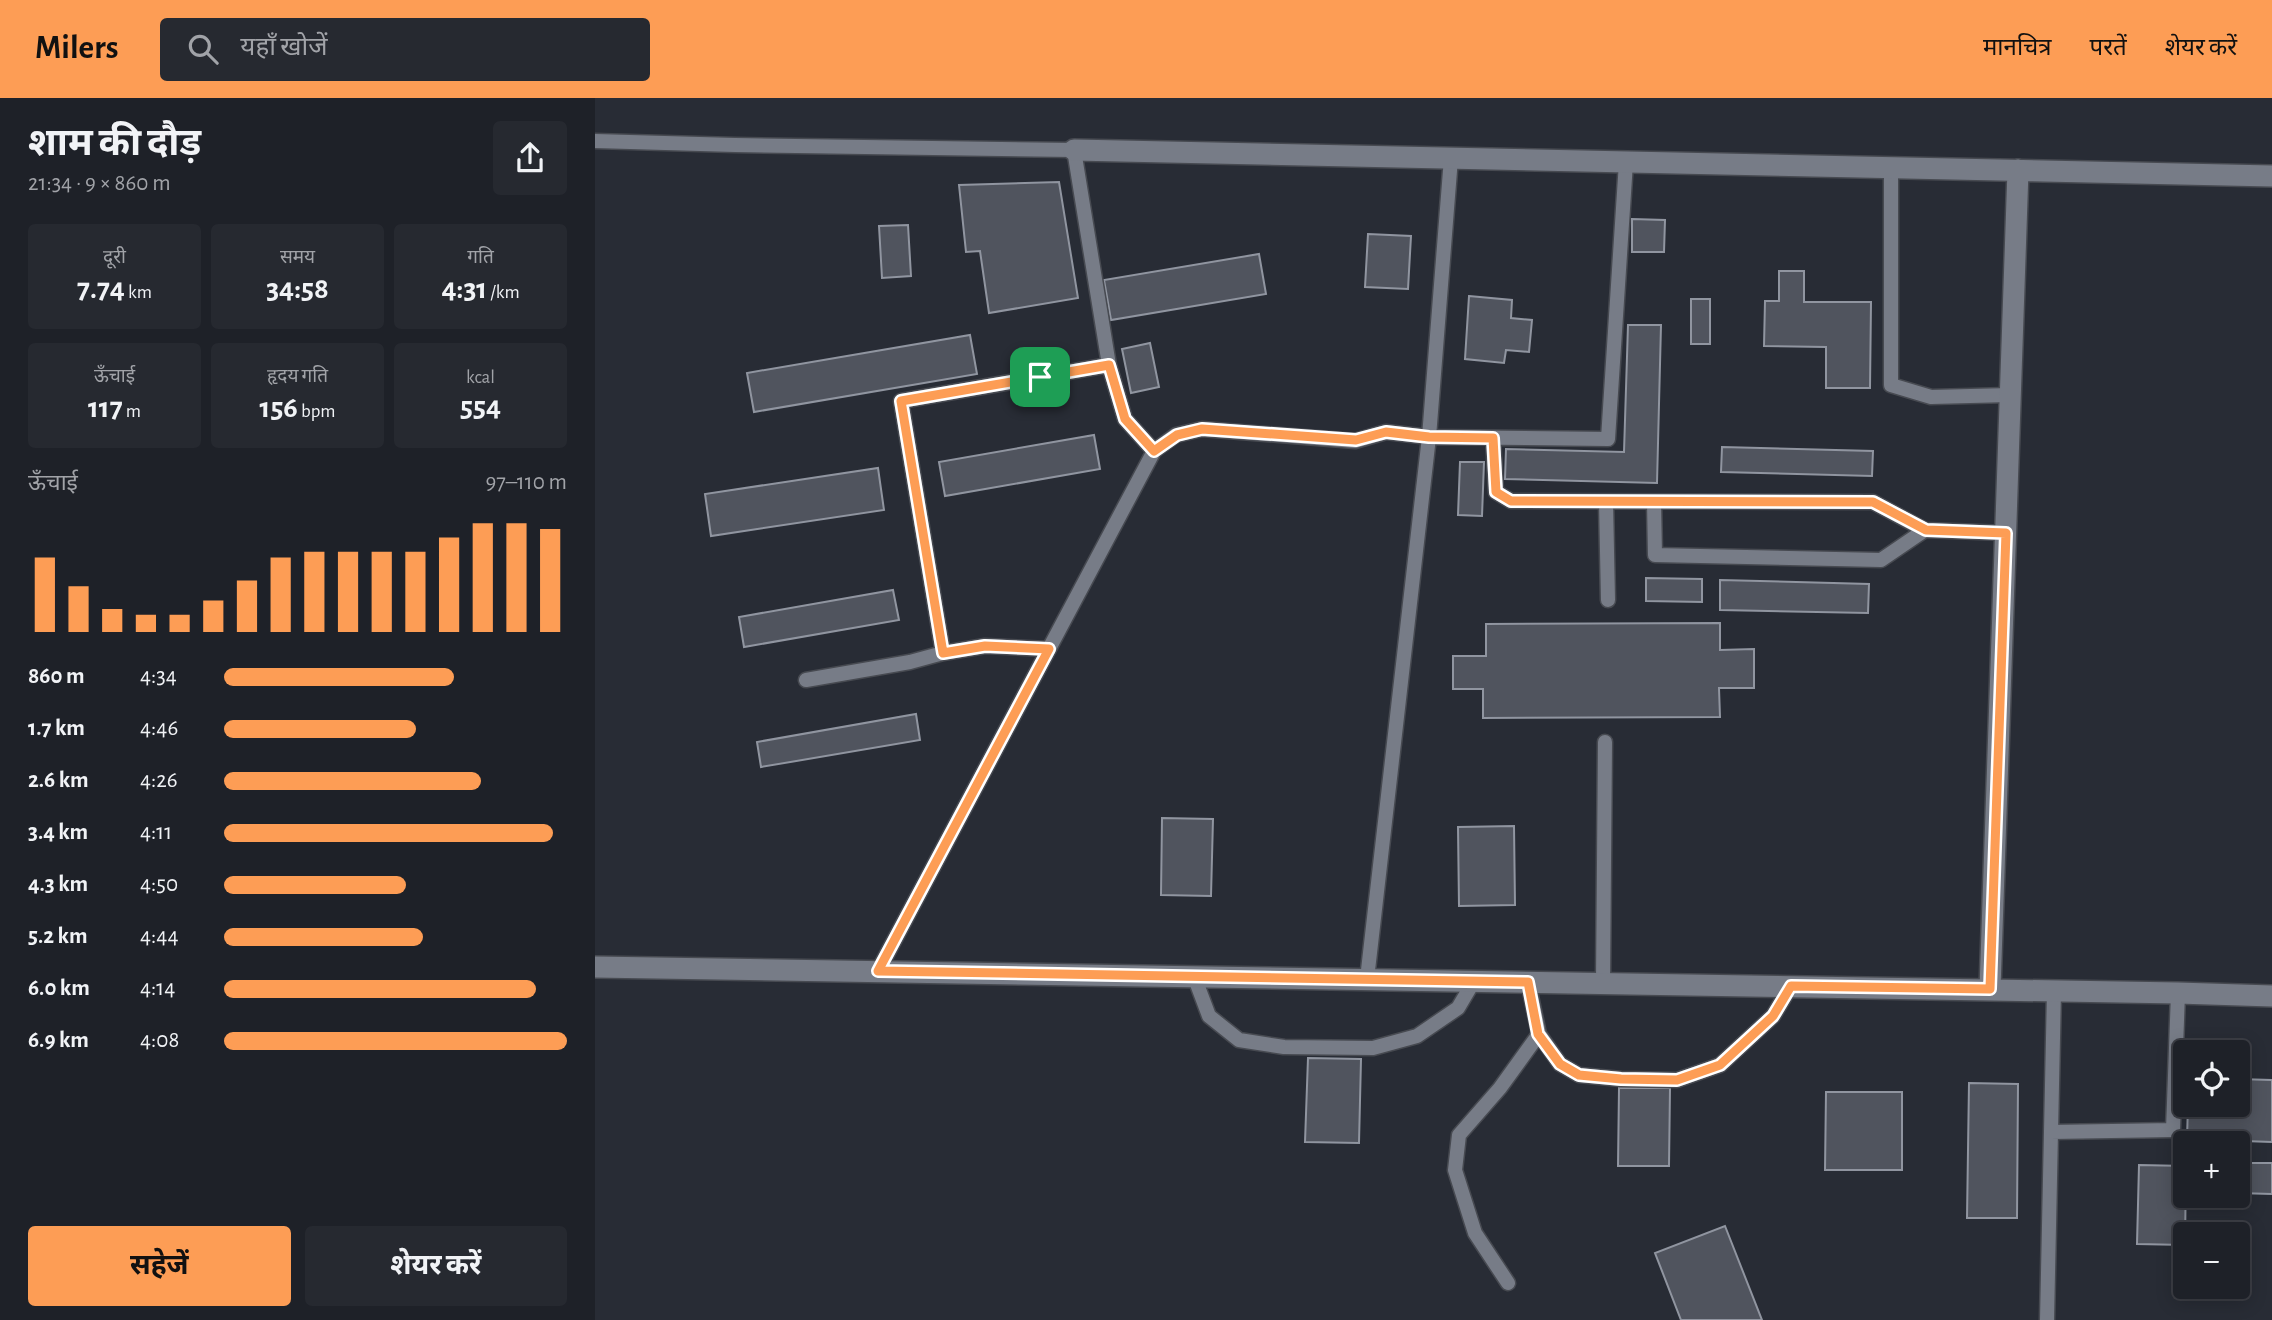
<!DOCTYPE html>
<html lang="hi">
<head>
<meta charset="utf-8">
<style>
  body { margin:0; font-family:"Alegreya Sans","Noto Sans Devanagari",sans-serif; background:#262930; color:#f1f3f6; height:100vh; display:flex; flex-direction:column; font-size:26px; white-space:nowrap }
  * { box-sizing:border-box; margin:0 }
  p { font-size:23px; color:#a1a3a8 }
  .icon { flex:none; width:38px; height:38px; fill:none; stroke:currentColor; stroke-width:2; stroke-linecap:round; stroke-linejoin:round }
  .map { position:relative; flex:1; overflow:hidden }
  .side { display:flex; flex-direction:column; background:#1e2128; width:595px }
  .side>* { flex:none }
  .fabs { position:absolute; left:1578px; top:942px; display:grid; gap:14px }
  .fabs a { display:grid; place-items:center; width:77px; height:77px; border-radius:7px; background:#1e2128; box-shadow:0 4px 18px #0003,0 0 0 2px #3c3e45; font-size:35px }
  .pin { position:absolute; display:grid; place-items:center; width:60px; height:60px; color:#fff; margin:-30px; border-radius:14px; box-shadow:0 4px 10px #0006 }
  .round { display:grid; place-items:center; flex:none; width:74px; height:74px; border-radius:7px; background:#262930 }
  .headline { display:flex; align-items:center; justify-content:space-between; height:119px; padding:0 28px }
  h1 { font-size:38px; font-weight:700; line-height:52px }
  .figures { display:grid; grid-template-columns:repeat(3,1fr); gap:10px; height:119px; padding:7px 28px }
  .figures div { display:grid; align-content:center; border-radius:7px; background:#262930; text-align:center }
  .figures b { font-size:30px; font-weight:700 }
  .figures small { font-size:19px; font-weight:400 }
  .figures p { font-size:19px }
  .chart { height:196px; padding:14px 28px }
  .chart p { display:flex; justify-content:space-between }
  .chart svg { width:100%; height:126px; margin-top:7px; stroke:#fd9d55; stroke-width:6 }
  .primary-button { display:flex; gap:14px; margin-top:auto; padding:14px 28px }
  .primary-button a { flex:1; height:80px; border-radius:7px; background:#fd9d55; color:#111; font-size:28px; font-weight:700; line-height:80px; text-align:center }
  .primary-button a+a { background:#262930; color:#f1f3f6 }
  ul { padding:0 28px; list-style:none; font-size:23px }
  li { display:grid; grid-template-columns:112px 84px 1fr; align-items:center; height:52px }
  li i { height:18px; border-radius:9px; background:#fd9d55 }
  header { display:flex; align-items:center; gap:42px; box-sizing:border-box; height:98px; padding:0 35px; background:#fd9d55; color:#111 }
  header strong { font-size:33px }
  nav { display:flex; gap:38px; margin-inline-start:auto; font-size:24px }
  .search { width:490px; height:63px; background:#262930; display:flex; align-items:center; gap:18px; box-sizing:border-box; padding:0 24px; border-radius:7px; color:#a1a3a8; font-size:26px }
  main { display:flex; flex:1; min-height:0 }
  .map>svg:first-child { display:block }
  .building { fill:#50545e; stroke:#9095a0; stroke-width:2 }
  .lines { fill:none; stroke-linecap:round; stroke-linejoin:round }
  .service-casing { stroke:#474a51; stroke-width:17 }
  .minor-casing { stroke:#474a51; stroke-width:24 }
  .service { stroke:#777c87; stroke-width:14 }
  .minor { stroke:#777c87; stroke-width:21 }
  .route-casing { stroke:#fff; stroke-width:14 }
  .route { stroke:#fd9d55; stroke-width:9 }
</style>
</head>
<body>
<header>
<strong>Milers</strong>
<div class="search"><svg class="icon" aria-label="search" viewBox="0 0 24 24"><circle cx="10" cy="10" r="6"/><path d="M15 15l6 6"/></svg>यहाँ खोजें</div>
<nav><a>मानचित्र</a><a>परतें</a><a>शेयर करें</a></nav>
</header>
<main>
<section class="side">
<div class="headline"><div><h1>शाम की दौड़</h1><p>21:34 · 9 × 860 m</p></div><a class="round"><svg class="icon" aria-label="share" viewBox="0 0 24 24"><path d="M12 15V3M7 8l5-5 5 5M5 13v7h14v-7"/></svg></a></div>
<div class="figures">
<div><p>दूरी</p><b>7.74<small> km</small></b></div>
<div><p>समय</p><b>34:58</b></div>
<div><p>गति</p><b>4:31<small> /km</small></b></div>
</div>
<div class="figures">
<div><p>ऊँचाई</p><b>117<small> m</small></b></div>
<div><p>हृदय गति</p><b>156<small> bpm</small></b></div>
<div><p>kcal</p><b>554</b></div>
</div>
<div class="chart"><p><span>ऊँचाई</span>97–110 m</p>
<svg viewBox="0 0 160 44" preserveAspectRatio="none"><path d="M5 44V18M15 44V28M25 44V36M35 44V38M45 44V38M55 44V33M65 44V26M75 44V18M85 44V16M95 44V16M105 44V16M115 44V16M125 44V11M135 44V6M145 44V6M155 44V8"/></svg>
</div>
<ul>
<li><b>860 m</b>4:34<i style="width:67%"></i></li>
<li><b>1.7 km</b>4:46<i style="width:56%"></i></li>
<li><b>2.6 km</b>4:26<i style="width:75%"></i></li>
<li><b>3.4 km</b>4:11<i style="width:96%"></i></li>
<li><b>4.3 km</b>4:50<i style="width:53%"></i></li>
<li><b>5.2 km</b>4:44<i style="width:58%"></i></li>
<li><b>6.0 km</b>4:14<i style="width:91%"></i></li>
<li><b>6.9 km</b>4:08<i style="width:100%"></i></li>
</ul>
<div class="primary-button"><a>सहेजें</a><a>शेयर करें</a></div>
</section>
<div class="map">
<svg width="1677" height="1222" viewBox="0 0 1677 1222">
  <rect width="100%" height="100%" fill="#282c35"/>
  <path class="building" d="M464 84 483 200 394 215 385 153 371 154 364 87Z
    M1037 121 1070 122 1069 154H1037Z
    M313 127 316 178 287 180 284 128Z
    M773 136 816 138 813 191 770 189Z
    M664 156 671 196 516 222 509 182Z
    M1184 173H1209V204H1276L1275 290H1231V249L1169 248 1170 203H1184Z
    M874 198 917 202 916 220 937 222 934 254 911 252 909 265 870 261Z
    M1096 201H1115V246H1096Z
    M1033 227H1066L1062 385 910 381 911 351 1029 354Z
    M375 237 382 276 159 314 152 275Z
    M555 245 564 289 536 295 527 251Z
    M499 337 505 371 350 398 344 364Z
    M1127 349 1278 353 1277 378 1126 374Z
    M865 364H889L887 418 863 417Z
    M283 370 289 412 116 438 110 396Z
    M1051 480 1107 481V504L1051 503Z
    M1125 482 1274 486 1273 515 1125 512Z
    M298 492 304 522 149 549 144 519Z
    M1125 525V552L1159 551V590H1124L1125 619 888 620V591H858V558H891V526Z
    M321 616 325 642 166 669 162 644Z
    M567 720 618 721 616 798 566 797Z
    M919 728 920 807 864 808 863 729Z
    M713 960 766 961 764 1045 710 1044Z
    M1643 981 1677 982V1044L1592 1041 1593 1006H1643Z
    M1374 985 1423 986 1422 1120H1372Z
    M1024 990H1075L1074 1068H1023Z
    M1231 994H1307V1072H1230Z
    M1643 1065H1677V1096L1643 1095Z
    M1544 1067 1591 1068 1590 1147 1542 1146Z
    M1130 1128 1167 1222H1086L1060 1155Z"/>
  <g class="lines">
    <defs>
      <path id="service" d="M0 43 140 47 479 52 514 267 530 321 559 353
        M1296 69V287L1336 299 1415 297
        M898 340 901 394 916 403 1278 404 1330 432 1411 435
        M1011 404 1013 502
        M1059 404 1060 457 1286 462 1330 432
        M348 555 306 303 514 267
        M211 582 315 564 348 555 390 548 454 551
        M283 873 559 353 581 337 607 331 760 343 791 334 834 339 1013 341 1031 64
        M599 878 614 918 644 942 689 949 778 950 822 938 863 910 879 883
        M772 881 834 339 856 60
        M933 884 944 936 965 966 984 977 1026 981 1082 982 1125 967 1178 918 1196 888
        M1008 885 1010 644
        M1456 1034 1578 1032 1583 895
        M913 1185 880 1135 860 1072 864 1037 905 990 944 936
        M1452 1222 1459 893"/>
      <path id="minor" d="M479 52 1677 78
        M0 869 1583 895 1677 898
        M1395 891 1423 72"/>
    </defs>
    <use href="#service" class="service-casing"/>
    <use href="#minor" class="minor-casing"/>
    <use href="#service" class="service"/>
    <use href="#minor" class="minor"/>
  </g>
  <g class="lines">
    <defs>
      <path id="route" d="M514 267 530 321 559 353 582 337 607 331 761 342 791 334 834 339 898 340 901 394 916 403 1278 404 1331 432 1411 435 1395 891 1196 888 1178 918 1125 967 1082 982 1026 981 984 977 965 966 943 936 933 884 283 873 454 551 390 548 348 555 306 303Z"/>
    </defs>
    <use href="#route" class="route-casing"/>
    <use href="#route" class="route"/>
  </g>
</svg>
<div class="fabs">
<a><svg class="icon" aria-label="locate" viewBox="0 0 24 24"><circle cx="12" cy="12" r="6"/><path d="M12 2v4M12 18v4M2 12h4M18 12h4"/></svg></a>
<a>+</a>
<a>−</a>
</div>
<div class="pin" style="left:445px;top:279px;background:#1e9e55"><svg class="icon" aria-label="arrive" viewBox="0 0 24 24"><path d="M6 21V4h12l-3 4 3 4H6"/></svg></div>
</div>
</main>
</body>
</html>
